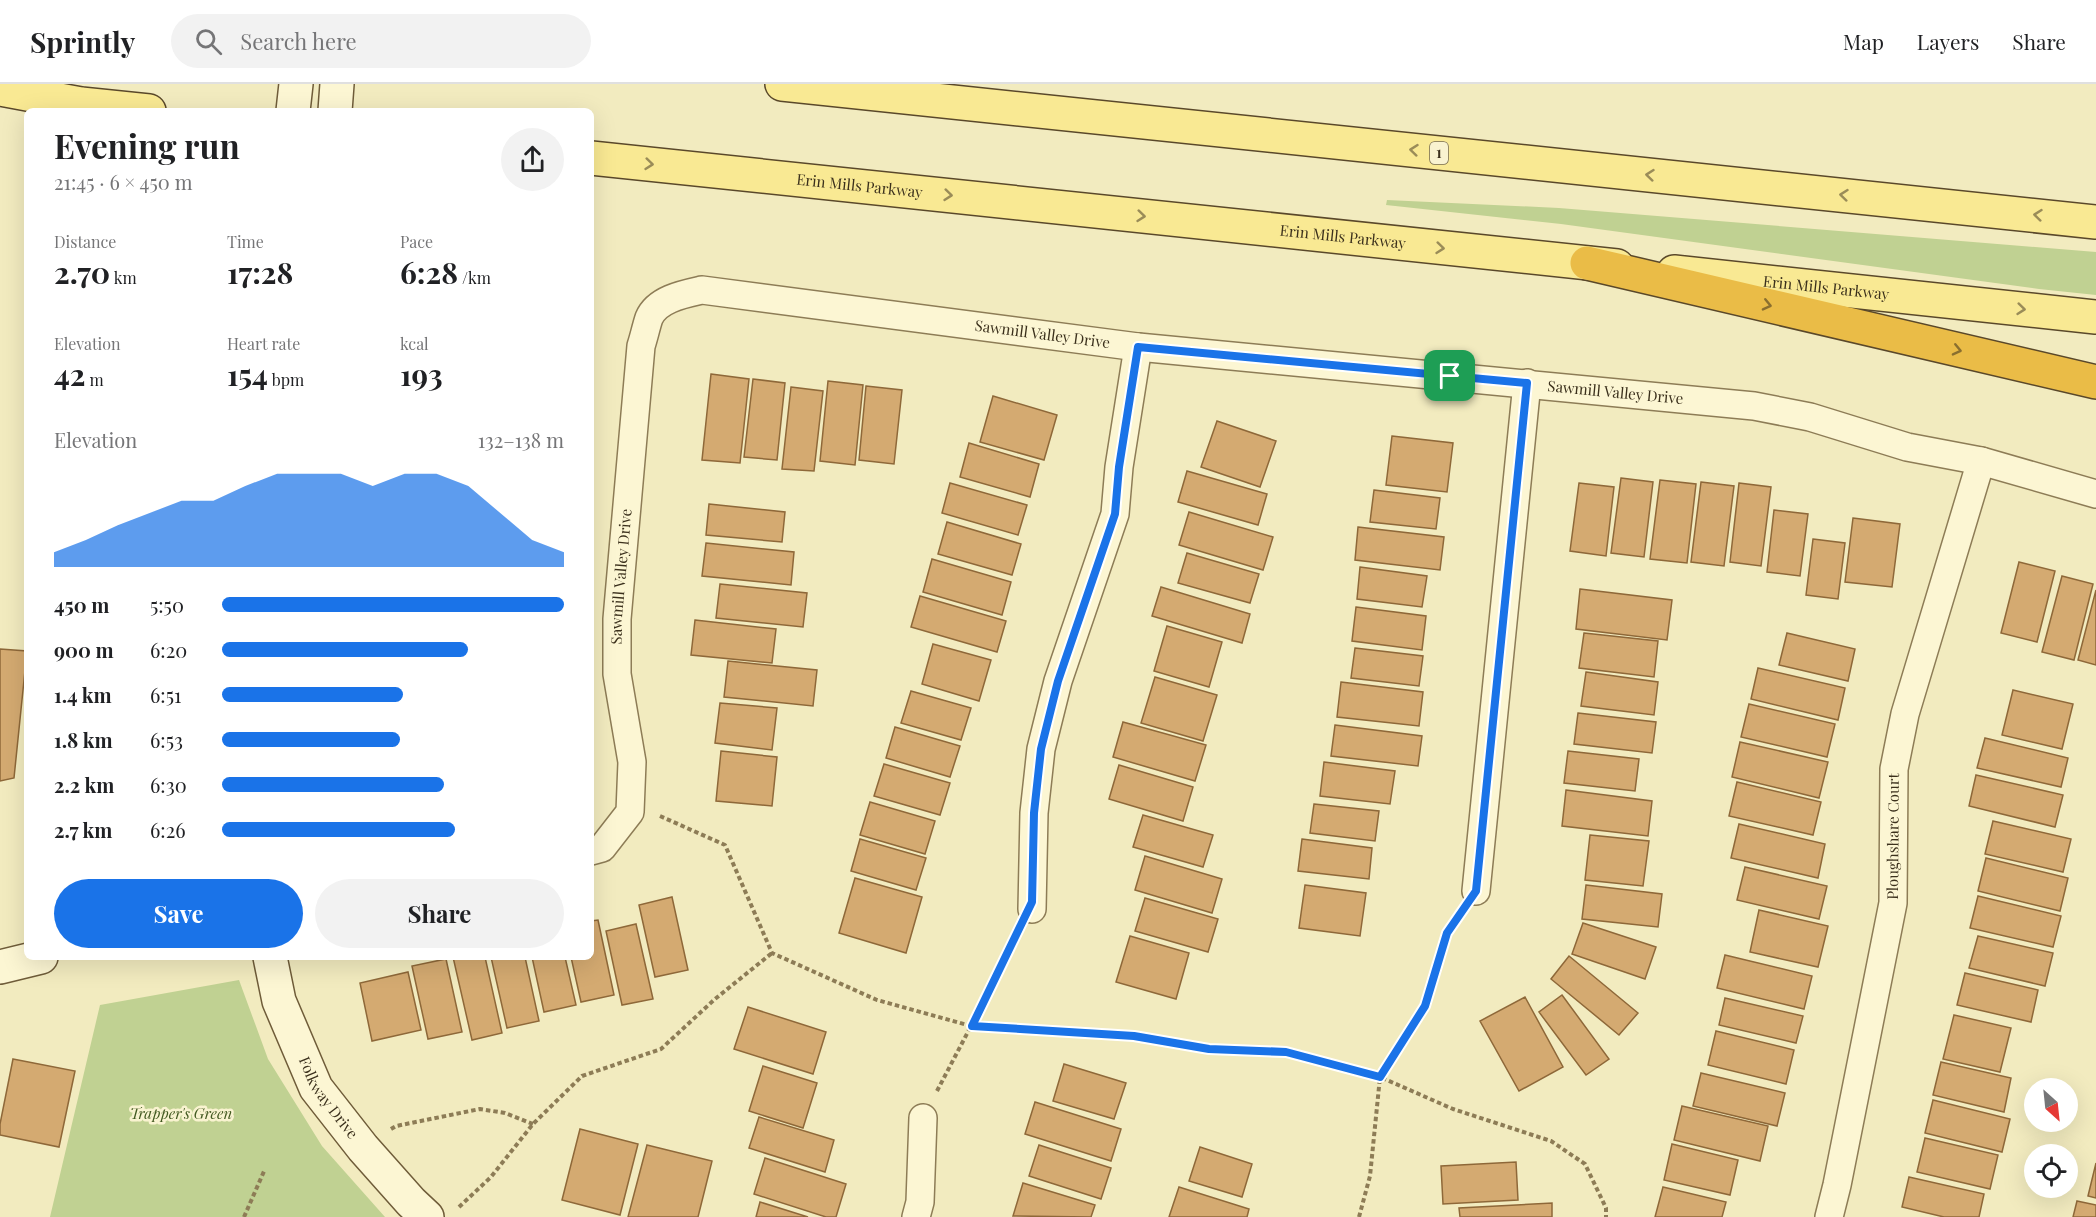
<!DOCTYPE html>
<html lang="en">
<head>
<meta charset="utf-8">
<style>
  body { margin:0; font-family:"Playfair Display",serif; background:#f2f2f2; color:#202124; height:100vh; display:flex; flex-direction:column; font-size:22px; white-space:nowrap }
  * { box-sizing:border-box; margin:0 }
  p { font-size:20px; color:#757577 }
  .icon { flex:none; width:33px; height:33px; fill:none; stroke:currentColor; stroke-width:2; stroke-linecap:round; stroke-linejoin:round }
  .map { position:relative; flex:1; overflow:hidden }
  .details { position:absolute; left:24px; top:24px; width:570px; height:852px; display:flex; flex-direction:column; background:#fff; border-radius:9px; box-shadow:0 6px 24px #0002 }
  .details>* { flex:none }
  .needle { width:39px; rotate:153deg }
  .fabs { position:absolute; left:2024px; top:994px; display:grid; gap:12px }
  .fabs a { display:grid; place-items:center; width:54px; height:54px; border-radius:50%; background:#fff; box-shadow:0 6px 24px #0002; font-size:30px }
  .pin { position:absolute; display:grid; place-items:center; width:51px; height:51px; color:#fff; margin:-26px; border-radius:12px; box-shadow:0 3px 9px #0006 }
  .round { display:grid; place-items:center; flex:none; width:63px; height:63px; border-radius:32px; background:#f2f2f2 }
  .head { display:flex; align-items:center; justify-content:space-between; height:102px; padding:0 30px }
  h1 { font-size:33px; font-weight:700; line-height:45px }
  .figures { display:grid; grid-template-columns:repeat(3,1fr); gap:9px; height:102px; padding:6px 30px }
  .figures div { display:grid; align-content:center }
  .figures b { font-size:30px; font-weight:700 }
  .figures small { font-size:16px; font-weight:400 }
  .figures p { font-size:16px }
  .chart { height:168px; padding:12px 30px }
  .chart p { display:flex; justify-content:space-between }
  .chart svg { width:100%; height:108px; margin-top:6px; fill:#1a73e8; opacity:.7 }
  .action { display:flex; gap:12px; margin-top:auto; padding:12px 30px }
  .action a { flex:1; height:69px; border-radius:36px; background:#1a73e8; color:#fff; font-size:24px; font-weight:700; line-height:69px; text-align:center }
  .action a+a { background:#f2f2f2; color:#202124 }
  ul { padding:0 30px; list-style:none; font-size:20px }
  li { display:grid; grid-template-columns:96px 72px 1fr; align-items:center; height:45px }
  li i { height:15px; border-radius:8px; background:#1a73e8 }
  header { display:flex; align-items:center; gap:36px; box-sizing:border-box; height:84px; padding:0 30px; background:#fff; border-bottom:2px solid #e0e0e0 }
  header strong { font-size:28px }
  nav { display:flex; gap:33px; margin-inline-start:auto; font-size:21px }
  .search { width:420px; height:54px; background:#f2f2f2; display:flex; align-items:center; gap:15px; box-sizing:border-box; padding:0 21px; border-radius:33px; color:#757577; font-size:22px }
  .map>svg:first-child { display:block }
  .green { fill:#c0d192 }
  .building { fill:#d4aa71; stroke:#8e6839; stroke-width:1.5 }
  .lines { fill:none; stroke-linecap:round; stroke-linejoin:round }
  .street-casing { stroke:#8d7c56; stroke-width:30 }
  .secondary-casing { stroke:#6f5c39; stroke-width:36 }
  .primary-casing { stroke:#5a482a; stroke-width:36 }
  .highway-casing { stroke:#5a482a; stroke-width:36 }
  .path { stroke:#8d7c56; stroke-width:4; stroke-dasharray:4.5 3; stroke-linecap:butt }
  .street { stroke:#fcf6d3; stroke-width:27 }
  .secondary { stroke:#fcf6d3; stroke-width:33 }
  .primary { stroke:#f9e993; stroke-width:33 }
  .highway { stroke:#eabc47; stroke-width:33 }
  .oneway { stroke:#9a8c58 }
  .oneway2 { stroke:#8a6f2f }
  .route-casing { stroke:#fff; stroke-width:12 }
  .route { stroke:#1a73e8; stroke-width:8 }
  .labels { text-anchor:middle; stroke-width:5; stroke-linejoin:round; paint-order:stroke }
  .shield { fill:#f9f3d0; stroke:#746a52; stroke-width:1.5 }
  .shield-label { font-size:14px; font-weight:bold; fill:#3b301c }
  .street-label { font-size:15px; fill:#3b301c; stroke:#f9f3d0 }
  .park-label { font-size:15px; font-style:italic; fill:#425920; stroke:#f9f3d0 }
</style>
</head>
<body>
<header>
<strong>Sprintly</strong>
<div class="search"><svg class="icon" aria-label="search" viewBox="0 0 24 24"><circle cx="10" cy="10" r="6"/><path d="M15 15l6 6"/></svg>Search here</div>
<nav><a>Map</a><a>Layers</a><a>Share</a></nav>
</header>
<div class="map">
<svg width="2096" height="1133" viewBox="0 0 2096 1133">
  <rect width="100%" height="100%" fill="#f2ebbf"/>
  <path class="green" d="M1387 116 1559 124 2096 168V211L2039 205 1561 140 1386 121Z
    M239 896 268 975 322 1062 385 1133H50L100 921Z"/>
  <path class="building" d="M711 290 749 295 740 379 702 376Z
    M753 295 785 299 777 376 744 373Z
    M828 297 863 301 855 381 820 377Z
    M866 302 902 306 894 380 859 376Z
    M791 303 823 307 814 387 782 385Z
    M993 312 1057 331 1044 376 980 358Z
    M1217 337 1276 357 1260 403 1201 383Z
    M1392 352 1453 359 1447 408 1386 401Z
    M969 359 1039 380 1030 413 960 393Z
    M1187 387 1267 410 1258 441 1178 418Z
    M1621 394 1653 398 1644 473 1611 469Z
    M1660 396 1696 400 1687 479 1650 475Z
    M1701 398 1734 402 1724 482 1691 478Z
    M950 399 1027 421 1018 451 942 429Z
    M1579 399 1614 403 1606 472 1570 467Z
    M1739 399 1771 403 1761 482 1730 478Z
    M1374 406 1440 414 1436 445 1370 438Z
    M709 420 785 428 782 458 706 451Z
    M1774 426 1808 430 1800 492 1767 488Z
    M1189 428 1273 453 1263 486 1179 461Z
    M1853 434 1900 440 1892 503 1845 498Z
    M947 438 1021 460 1012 491 938 470Z
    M1358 443 1444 453 1440 486 1355 476Z
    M1813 455 1845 459 1838 515 1806 511Z
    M706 459 794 468 791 501 702 492Z
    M1187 469 1259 490 1250 519 1178 499Z
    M932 475 1011 498 1002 531 923 508Z
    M2019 478 2055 487 2037 558 2001 549Z
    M1360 483 1427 492 1422 523 1357 515Z
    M2062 492 2093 500 2074 576 2042 568Z
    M720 500 807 509 803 543 716 534Z
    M1161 503 1250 530 1242 559 1152 532Z
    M1580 505 1672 516 1667 556 1576 545Z
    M2096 506V581L2078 576Z
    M920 512 1006 537 997 568 911 543Z
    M1356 523 1426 532 1422 566 1352 557Z
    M695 536 776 545 772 579 691 571Z
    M1167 542 1222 558 1209 603 1154 587Z
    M1584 549 1658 557 1654 593 1579 584Z
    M1787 549 1855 565 1848 597 1779 581Z
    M933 560 991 576 979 617 922 600Z
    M1355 564 1423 572 1419 602 1351 594Z
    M0 565 27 567 14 694 0 697Z
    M728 577 817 586 813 622 724 613Z
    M1758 584 1845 604 1838 636 1751 615Z
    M1586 588 1658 598 1654 631 1581 622Z
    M1155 593 1217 611 1203 657 1141 639Z
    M1341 598 1423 608 1419 642 1337 633Z
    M2013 606 2073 620 2062 665 2002 651Z
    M911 607 971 624 961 656 901 639Z
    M720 619 777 624 772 666 715 659Z
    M1749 620 1835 640 1827 673 1741 653Z
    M1578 629 1656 638 1652 669 1574 660Z
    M1123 638 1206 661 1195 697 1113 673Z
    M1335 641 1422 652 1418 682 1331 672Z
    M895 643 960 662 950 693 886 674Z
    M1985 654 2068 674 2061 703 1977 684Z
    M1740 658 1828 678 1819 714 1732 693Z
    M721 667 777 673 772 722 716 717Z
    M1568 667 1639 675 1635 707 1564 699Z
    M1324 678 1395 687 1390 720 1320 712Z
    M884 680 950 699 940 731 874 712Z
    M1119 681 1193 703 1183 737 1109 715Z
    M1976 691 2063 711 2055 743 1969 722Z
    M1737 698 1821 718 1813 751 1729 732Z
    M1566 706 1652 717 1648 752 1562 742Z
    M870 718 935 737 925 770 860 751Z
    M1314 720 1379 727 1375 757 1310 749Z
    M1143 731 1213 751 1203 783 1133 763Z
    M1993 737 2071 755 2063 788 1985 770Z
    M1739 740 1825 760 1818 794 1731 774Z
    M1590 751 1649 757 1643 802 1585 796Z
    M860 755 926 774 916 806 851 787Z
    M1302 755 1372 764 1369 795 1298 787Z
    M1145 772 1222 795 1212 829 1135 806Z
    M1986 774 2068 794 2060 827 1978 807Z
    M1745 783 1827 802 1819 835 1737 816Z
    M855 794 922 813 906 869 839 849Z
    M1305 801 1366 809 1360 852 1299 844Z
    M1586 801 1662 810 1658 843 1582 835Z
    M1978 812 2061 832 2053 863 1970 844Z
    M672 813 688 886 655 893 639 821Z
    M1145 814 1218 835 1208 868 1135 847Z
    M1759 826 1828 842 1818 883 1750 868Z
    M598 836 614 911 581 918 571 873H591V837Z
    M1583 839 1656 863 1645 895 1572 870Z
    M636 840 653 915 622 921 606 847Z
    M1130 852 1189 869 1176 915 1116 898Z
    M1978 852 2053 869 2045 902 1969 884Z
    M1725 871 1812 892 1804 925 1717 904Z
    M1569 872 1638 929 1619 951 1551 895Z
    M453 873H485L502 949 472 956Z
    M491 873H525L539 937 507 944Z
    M532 873H565L576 921 544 928Z
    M446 875 462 948 428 955 412 882Z
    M408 888 421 946 372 957 360 899Z
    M1965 889 2038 906 2031 938 1957 921Z
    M1562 911 1609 975 1586 991 1539 928Z
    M1525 913 1563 983 1519 1007 1480 937Z
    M1725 914 1803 932 1796 959 1719 941Z
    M748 923 826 948 813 990 734 965Z
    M1954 931 2011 944 2000 988 1943 975Z
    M1716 947 1794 966 1786 1000 1708 981Z
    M13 975 75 987 59 1063 0 1051V1040Z
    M1941 978 2011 994 2004 1028 1933 1011Z
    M1064 980 1126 999 1114 1035 1053 1017Z
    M763 982 817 999 803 1044 749 1027Z
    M1701 989 1785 1009 1777 1042 1693 1022Z
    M1933 1016 2010 1035 2002 1068 1925 1049Z
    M1035 1018 1121 1045 1111 1077 1025 1050Z
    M1682 1022 1768 1042 1760 1077 1674 1056Z
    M759 1033 834 1056 825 1088 749 1064Z
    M580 1045 638 1060 620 1131 562 1116Z
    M1925 1054 1998 1071 1990 1105 1917 1088Z
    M1672 1060 1738 1076 1730 1111 1664 1096Z
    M647 1061 712 1077 698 1133H628Z
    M1039 1061 1111 1084 1101 1115 1029 1092Z
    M1200 1063 1252 1080 1242 1113 1189 1097Z
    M765 1074 846 1100 836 1133H826L754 1110Z
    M1516 1078 1518 1116 1443 1120 1441 1082Z
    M2096 1079V1114L2088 1112Z
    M1909 1093 1984 1110 1979 1133H1944L1902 1123Z
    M1023 1099 1095 1121 1091 1133 1013 1132Z
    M1179 1103 1249 1125 1247 1133H1169Z
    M1663 1103 1726 1118 1722 1133H1655Z
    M2077 1117 2096 1121V1133H2073Z
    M760 1118 808 1133H756Z
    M1552 1119V1133H1460L1459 1124Z"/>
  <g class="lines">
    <defs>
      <g id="street">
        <path id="s1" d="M591 767 602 764 630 728 632 678 617 590V535L641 262C644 253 646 243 649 234 657 215 684 210 702 206L1138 263 1754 322 1810 333 1907 363 1981 377 2096 410"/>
        <path d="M1476 807 1527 299"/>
        <path d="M1032 825 1034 729 1041 665 1058 597 1115 430 1119 383 1138 263"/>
        <path d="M916 1133 920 1118 923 1034"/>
        <path id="s2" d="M1829 1133 1837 1101 1893 819 1894 685 1905 630 1981 377"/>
      </g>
      <g id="secondary">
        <path d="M293 27 296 0"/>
        <path d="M335 27 337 0"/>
        <path id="s3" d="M270 873 279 917 316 1004 363 1064 411 1118 427 1133"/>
        <path d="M0 883 41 873"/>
      </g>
      <g id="primary">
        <path d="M782 0 2096 138"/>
        <path d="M0 5 81 20 149 27"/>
        <path id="s4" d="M591 74 1617 182"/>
        <path id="s5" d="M1674 188 2096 233"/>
      </g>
      <path id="highway" d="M1587 179 2096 298"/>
    </defs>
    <use href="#street" class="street-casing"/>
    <use href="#secondary" class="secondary-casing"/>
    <use href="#primary" class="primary-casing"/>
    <use href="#highway" class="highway-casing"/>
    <path class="path" d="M660 732 725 761 772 869 877 916 971 942 1134 952 1209 965 1286 968 1380 993 1453 1025 1551 1057 1585 1080 1606 1124V1133
      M937 1007 971 942 1016 851
      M391 1045 396 1042 480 1025 505 1029 533 1040
      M459 1123 491 1093 533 1040 582 992 661 965 715 915 772 869
      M244 1133 265 1085
      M1359 1133 1370 1092 1380 993 1425 922 1447 849 1459 832"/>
    <use href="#street" class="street"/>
    <use href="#secondary" class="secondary"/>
    <use href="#primary" class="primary"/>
    <use href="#highway" class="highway"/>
  </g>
  <defs><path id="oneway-chevron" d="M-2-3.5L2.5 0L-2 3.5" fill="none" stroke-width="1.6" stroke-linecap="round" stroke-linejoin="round" transform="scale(1.5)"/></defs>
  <g class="oneway">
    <use href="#oneway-chevron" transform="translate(1414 66) rotate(-174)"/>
    <use href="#oneway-chevron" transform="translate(649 80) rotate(6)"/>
    <use href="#oneway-chevron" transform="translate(1650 91) rotate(-174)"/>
    <use href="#oneway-chevron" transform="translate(948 111) rotate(6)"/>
    <use href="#oneway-chevron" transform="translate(1844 111) rotate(-174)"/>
    <use href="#oneway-chevron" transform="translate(2038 131) rotate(-174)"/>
    <use href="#oneway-chevron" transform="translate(1141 132) rotate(6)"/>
    <use href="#oneway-chevron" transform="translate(1440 164) rotate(6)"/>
    <use href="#oneway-chevron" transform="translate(2021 225) rotate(6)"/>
  </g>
  <g class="oneway2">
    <use href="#oneway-chevron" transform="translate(1767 221) rotate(13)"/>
    <use href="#oneway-chevron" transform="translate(1957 266) rotate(13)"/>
  </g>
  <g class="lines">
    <defs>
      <path id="route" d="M1138 263 1527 299 1476 807 1447 849 1425 922 1380 993 1286 968 1209 965 1134 952 972 942 1032 818 1034 729 1041 665 1058 597 1115 430 1119 383Z"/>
    </defs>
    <use href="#route" class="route-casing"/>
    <use href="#route" class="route"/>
  </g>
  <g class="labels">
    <rect class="shield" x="1430" y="58" width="18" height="22" rx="4.5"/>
    <g class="shield-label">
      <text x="1439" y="74">1</text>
    </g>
    <g class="street-label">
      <text dy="5" stroke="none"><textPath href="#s4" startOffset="270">Erin Mills Parkway</textPath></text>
      <text dy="5" stroke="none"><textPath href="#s4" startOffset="756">Erin Mills Parkway</textPath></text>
      <text dy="5" stroke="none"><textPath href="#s5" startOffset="153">Erin Mills Parkway</textPath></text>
      <text dy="5" stroke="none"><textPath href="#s1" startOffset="960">Sawmill Valley Drive</textPath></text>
      <text dy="5" stroke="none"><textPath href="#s1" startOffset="1536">Sawmill Valley Drive</textPath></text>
      <text dy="5" stroke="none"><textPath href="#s1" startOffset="294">Sawmill Valley Drive</textPath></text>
      <text dy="5" stroke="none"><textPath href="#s2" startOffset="387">Ploughshare Court</textPath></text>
      <text dy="5" stroke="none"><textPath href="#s3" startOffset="154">Folkway Drive</textPath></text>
    </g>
    <g class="park-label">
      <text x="181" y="1035">Trapper's Green</text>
    </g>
  </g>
</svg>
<div class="fabs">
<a><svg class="needle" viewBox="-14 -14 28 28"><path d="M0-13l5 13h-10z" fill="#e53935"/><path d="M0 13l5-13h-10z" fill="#757577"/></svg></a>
<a><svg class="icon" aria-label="locate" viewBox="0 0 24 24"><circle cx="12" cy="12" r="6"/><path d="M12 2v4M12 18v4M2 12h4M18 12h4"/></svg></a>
</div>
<div class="pin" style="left:1450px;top:292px;background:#1e9e55"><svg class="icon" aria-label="arrive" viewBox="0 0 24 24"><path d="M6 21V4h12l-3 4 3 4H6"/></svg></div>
<section class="details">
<div class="head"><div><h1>Evening run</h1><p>21:45 · 6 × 450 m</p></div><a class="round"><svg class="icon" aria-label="share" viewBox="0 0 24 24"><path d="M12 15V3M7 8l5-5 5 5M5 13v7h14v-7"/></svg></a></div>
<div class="figures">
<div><p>Distance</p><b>2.70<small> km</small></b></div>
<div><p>Time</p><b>17:28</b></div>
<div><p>Pace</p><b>6:28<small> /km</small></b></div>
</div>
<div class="figures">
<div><p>Elevation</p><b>42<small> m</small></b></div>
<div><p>Heart rate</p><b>154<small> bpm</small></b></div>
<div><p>kcal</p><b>193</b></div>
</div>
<div class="chart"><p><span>Elevation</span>132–138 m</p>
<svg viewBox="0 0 160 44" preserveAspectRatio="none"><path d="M0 44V38L10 33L20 27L30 22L40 17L50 17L60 11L70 6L80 6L90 6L100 11L110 6L120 6L130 11L140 22L150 33L160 38V44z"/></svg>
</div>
<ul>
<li><b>450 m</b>5:50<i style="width:100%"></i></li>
<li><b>900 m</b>6:20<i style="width:72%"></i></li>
<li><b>1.4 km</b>6:51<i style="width:53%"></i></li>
<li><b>1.8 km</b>6:53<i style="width:52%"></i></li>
<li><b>2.2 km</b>6:30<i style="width:65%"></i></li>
<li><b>2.7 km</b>6:26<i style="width:68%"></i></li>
</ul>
<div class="action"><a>Save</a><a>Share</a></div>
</section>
</div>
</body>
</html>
